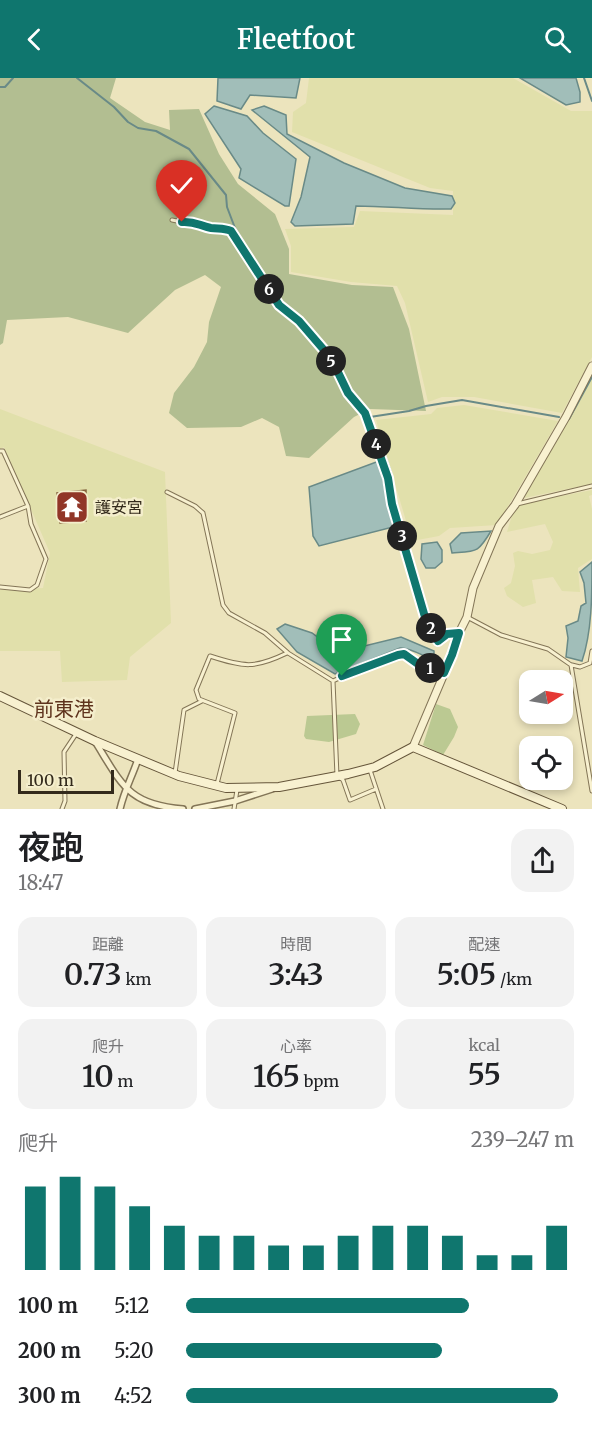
<!DOCTYPE html>
<html lang="zh-TW">
<head>
<meta charset="utf-8">
<style>
  body { margin:0; font-family:Merriweather,"Noto Sans TC",serif; background:#f2f2f2; color:#202124; height:100vh; display:flex; flex-direction:column; font-size:22px; white-space:nowrap }
  * { box-sizing:border-box; margin:0 }
  p { font-size:20px; color:#757577 }
  .icon { flex:none; width:33px; height:33px; fill:none; stroke:currentColor; stroke-width:2; stroke-linecap:round; stroke-linejoin:round }
  .map { position:relative; height:731px; overflow:hidden }
  .panel { display:flex; flex-direction:column; background:#fff; flex:1 }
  .panel>* { flex:none }
  .needle { width:39px; rotate:79deg }
  .fabs { position:absolute; left:519px; top:592px; display:grid; gap:12px }
  .fabs a { display:grid; place-items:center; width:54px; height:54px; border-radius:12px; background:#fff; box-shadow:0 3px 9px #0003; font-size:30px }
  .scale { position:absolute; left:18px; bottom:15px; width:96px; box-sizing:border-box; padding-left:6px; border:3px solid #332a1b; border-top:0; font-size:16px; line-height:21px; white-space:nowrap; color:#332a1b; -webkit-text-stroke:4px #f4eecc; paint-order:stroke }
  .pin { position:absolute; display:grid; place-items:center; width:51px; height:51px; color:#fff; margin:-62px -26px; border-radius:50% 50% 50% 0; rotate:-45deg; box-shadow:0 0 6px #0007 }
  .pin .icon { rotate:45deg }
  .km { position:absolute; width:30px; height:30px; margin:-15px; border-radius:50%; background:#222; color:#fff; font-size:16px; line-height:30px; text-align:center }
  .round { display:grid; place-items:center; flex:none; width:63px; height:63px; border-radius:18px; background:#f2f2f2 }
  .summary { display:flex; align-items:center; justify-content:space-between; height:102px; padding:0 18px }
  h1 { font-size:33px; font-weight:600; line-height:45px }
  .stats { display:grid; grid-template-columns:repeat(3,1fr); gap:9px; height:102px; padding:6px 18px }
  .stats div { display:grid; align-content:center; border-radius:15px; background:#f2f2f2; text-align:center }
  .stats b { font-size:30px; font-weight:600 }
  .stats small { font-size:16px; font-weight:400 }
  .stats p { font-size:16px }
  .chart { height:168px; padding:12px 18px }
  .chart p { display:flex; justify-content:space-between }
  .chart svg { width:100%; height:108px; margin-top:6px; stroke:#0f766e; stroke-width:6 }
  ul { padding:0 18px; list-style:none; font-size:20px }
  li { display:grid; grid-template-columns:96px 72px 1fr; align-items:center; height:45px }
  li i { height:15px; border-radius:8px; background:#0f766e }
  header { display:flex; justify-content:space-between; align-items:center; height:78px; padding:0 18px; background:#0f766e; color:#fff; font-size:27px; font-weight:600 }
  .map>svg:first-child { display:block }
  .farmland { fill:#e1e0ab }
  .green { fill:#bbc992 }
  .cemetery { fill:#b2be91 }
  .water { fill:#a1beb9; stroke:#698a87; stroke-width:1.5 }
  .lines { fill:none; stroke-linecap:round; stroke-linejoin:round }
  .stream { stroke:#698a87; stroke-width:2 }
  .building { fill:#caa373; stroke:#82623d; stroke-width:1.5 }
  .service-casing { stroke:#837557; stroke-width:5 }
  .minor-casing { stroke:#837557; stroke-width:8 }
  .tertiary-casing { stroke:#837557; stroke-width:9 }
  .secondary-casing { stroke:#65553a; stroke-width:10 }
  .service { stroke:#f8f1d0; stroke-width:3 }
  .minor { stroke:#f8f1d0; stroke-width:5 }
  .tertiary { stroke:#f8f1d0; stroke-width:7 }
  .secondary { stroke:#f8f1d0; stroke-width:8 }
  .route-casing { stroke:#fff; stroke-width:12 }
  .route { stroke:#0f766e; stroke-width:8 }
  .labels { text-anchor:middle; stroke-width:5; stroke-linejoin:round; paint-order:stroke }
  .poi-label { font-size:16px; fill:#332a1b; stroke:#f4eecc; text-anchor:start }
  .quarter-label { font-size:20px; fill:#5e331c; stroke:#f4eecc }
</style>
</head>
<body>
<header><svg class="icon" aria-label="back" viewBox="0 0 24 24"><path d="M15 5l-7 7 7 7"/></svg>Fleetfoot<svg class="icon" aria-label="search" viewBox="0 0 24 24"><circle cx="10" cy="10" r="6"/><path d="M15 15l6 6"/></svg></header>
<div class="map">
<svg width="592" height="731" viewBox="0 0 592 731">
  <rect width="100%" height="100%" fill="#ece4bd"/>
  <path class="farmland" d="M309 0H513L571 33H592V279L562 335 474 319H442L428 324 405 225 397 208 351 204 291 194V168L285 151 354 149 360 133 453 137V113L430 110 292 54 293 34 306 25Z
    M592 298V406L524 420Z
    M464 327 558 343 497 447 450 450 439 458 412 463 376 342 431 336 437 330Z
    M0 331 165 394 171 545 130 579 127 602 62 604 60 573H0V512L43 510 50 475 4 369 0 371Z
    M592 412V417L589 418 592 431V481L578 490 580 514 562 513 553 499 532 502 536 525 523 529 507 518 504 510 511 505 515 488 513 475 518 473 532 476 550 472 553 464 545 446 507 454 515 427Z"/>
  <path class="green" d="M436 626 450 631 458 649 454 659 443 677 423 667Z
    M355 636 360 646 356 656 329 664 306 661 304 658 307 638Z"/>
  <path class="cemetery" d="M0 0H116L110 20 145 44 170 52 169 32 199 31 219 76 238 106 275 136 289 171V196L352 207 393 209 409 251 426 333 370 331 354 339 309 380 286 378 279 349 262 340 241 349 187 350 169 335 174 315 194 289 207 264 209 244 221 209 205 197 175 212 128 255 68 239 7 242 3 265 0 267Z"/>
  <path class="water" d="M218 0H300L296 20 250 17 241 31 217 23Z
    M520 0H576L580 14V24L566 27Z
    M214 28 247 38 263 55 296 81 289 128H285L239 100 241 91 205 36Z
    M264 28 286 37 287 56 344 85 405 110 452 118 455 125 451 131C419 132 388 128 356 128L353 146 295 148 291 144 301 119 310 79 252 32Z
    M379 383 393 449 319 468 313 458 309 409Z
    M491 453C478 475 477 473 452 475L450 466 461 455Z
    M437 464 442 472V484L435 490H426L421 481 422 466Z
    M592 484C592 517 592 554 582 583L566 579 568 560 566 548 578 543 581 528 586 525 584 505 580 494Z
    M285 546 312 555 335 572H348L401 559 434 573V582C423 578 409 569 400 570L335 596 297 574 277 551Z"/>
  <g class="lines">
    <path class="stream" d="M77 0 114 29 128 44 138 50 156 53 189 71 226 117 227 129 235 150 265 201 282 224 326 269 350 314 361 328
      M584 0 592 23
      M0 9H5L13 0
      M366 335 376 353 391 394 396 427 408 462
      M370 339 409 333 426 328 462 322 559 339
      M569 341 592 299"/>
  </g>
  <path class="building" d="M86 412V443L60 445 57 415Z"/>
  <g class="lines">
    <defs>
      <path id="service" d="M172 142 182 144H195L210 150H225L231 153 279 227 299 243 324 272 334 286 348 315 365 335 388 400 392 426 425 539 438 563 447 556 457 555
        M0 373H3L28 428 31 446 46 481 37 507 30 512 0 509
        M167 414 195 428 203 435 223 527 229 535 265 555 288 575 333 603
        M517 426 592 408
        M0 439 28 428
        M467 539 501 557 548 571 571 587 592 713
        M572 587 580 589 590 585 592 573
        M370 692 383 731
        M175 695 184 632 202 623
        M217 706 235 635 199 621 196 612 210 578C244 589 254 591 287 575
        M376 711 350 722 343 702 337 698 333 603 358 591 398 577 404 576 418 586 443 595
        M62 731 65 723 64 674 76 656
        M234 731 237 712"/>
      <path id="minor" d="M96 665C122 707 129 727 183 731
        M120 731C124 713 132 699 138 681
        M195 731 235 723 272 711"/>
      <path id="tertiary" d="M413 669 452 577 459 555 467 539 473 510 499 448 515 427 566 339 592 288"/>
      <path id="secondary" d="M0 618 95 663 179 698 226 710 279 709 348 696 375 689 413 669 562 731"/>
    </defs>
    <use href="#service" class="service-casing"/>
    <use href="#minor" class="minor-casing"/>
    <use href="#tertiary" class="tertiary-casing"/>
    <use href="#secondary" class="secondary-casing"/>
    <use href="#service" class="service"/>
    <use href="#minor" class="minor"/>
    <use href="#tertiary" class="tertiary"/>
    <use href="#secondary" class="secondary"/>
  </g>
  <g class="lines">
    <defs>
      <path id="route" d="M182 144C196 143 199 148 211 150 219 151 224 150 231 153L279 227 299 243 324 272 334 286 348 315 365 335 388 400 392 426 425 539 438 563 447 556 459 555 452 577 444 595 418 586 404 576 398 577 342 598"/>
    </defs>
    <use href="#route" class="route-casing"/>
    <use href="#route" class="route"/>
  </g>
  <defs>
    <symbol id="temple-square" viewBox="-11 -11 22 22"><rect x="-9" y="-9" width="18" height="18" rx="4" fill="#913628" stroke="#f4eecc"/><path d="M0-6L5-2H3V0L6.5 2.5H4V6H1.5V3h-3V6H-4V2.5H-6.5L-3 0V-2H-5Z" fill="#fff"/></symbol>
  </defs>
  <g fill-rule="evenodd">
    <use href="#temple-square" x="53" y="410" width="38" height="38"/>
  </g>
  <g class="labels">
    <g class="poi-label">
      <text x="95" y="435">護安宮</text>
    </g>
    <g class="quarter-label">
      <text x="64" y="638">前東港</text>
    </g>
  </g>
</svg>
<div class="fabs">
<a><svg class="needle" viewBox="-14 -14 28 28"><path d="M0-13l5 13h-10z" fill="#e53935"/><path d="M0 13l5-13h-10z" fill="#757577"/></svg></a>
<a><svg class="icon" aria-label="locate" viewBox="0 0 24 24"><circle cx="12" cy="12" r="6"/><path d="M12 2v4M12 18v4M2 12h4M18 12h4"/></svg></a>
</div>
<div class="scale">100 m</div>
<div class="pin" style="left:342px;top:598px;background:#1e9e55"><svg class="icon" aria-label="arrive" viewBox="0 0 24 24"><path d="M6 21V4h12l-3 4 3 4H6"/></svg></div>
<div class="pin" style="left:182px;top:144px;background:#d93025"><svg class="icon" aria-label="check" viewBox="0 0 24 24"><path d="M5 12l5 5 9-10"/></svg></div>
<b class="km" style="left:430px;top:590px">1</b>
<b class="km" style="left:431px;top:550px">2</b>
<b class="km" style="left:402px;top:458px">3</b>
<b class="km" style="left:376px;top:366px">4</b>
<b class="km" style="left:331px;top:283px">5</b>
<b class="km" style="left:269px;top:211px">6</b>
</div>
<section class="panel">
<div class="summary"><div><h1>夜跑</h1><p>18:47</p></div><a class="round"><svg class="icon" aria-label="share" viewBox="0 0 24 24"><path d="M12 15V3M7 8l5-5 5 5M5 13v7h14v-7"/></svg></a></div>
<div class="stats">
<div><p>距離</p><b>0.73<small> km</small></b></div>
<div><p>時間</p><b>3:43</b></div>
<div><p>配速</p><b>5:05<small> /km</small></b></div>
</div>
<div class="stats">
<div><p>爬升</p><b>10<small> m</small></b></div>
<div><p>心率</p><b>165<small> bpm</small></b></div>
<div><p>kcal</p><b>55</b></div>
</div>
<div class="chart"><p><span>爬升</span>239–247 m</p>
<svg viewBox="0 0 160 44" preserveAspectRatio="none"><path d="M5 44V10M15 44V6M25 44V10M35 44V18M45 44V26M55 44V30M65 44V30M75 44V34M85 44V34M95 44V30M105 44V26M115 44V26M125 44V30M135 44V38M145 44V38M155 44V26"/></svg>
</div>
<ul>
<li><b>100 m</b>5:12<i style="width:73%"></i></li>
<li><b>200 m</b>5:20<i style="width:66%"></i></li>
<li><b>300 m</b>4:52<i style="width:96%"></i></li>
</ul>
</section>
</body>
</html>
